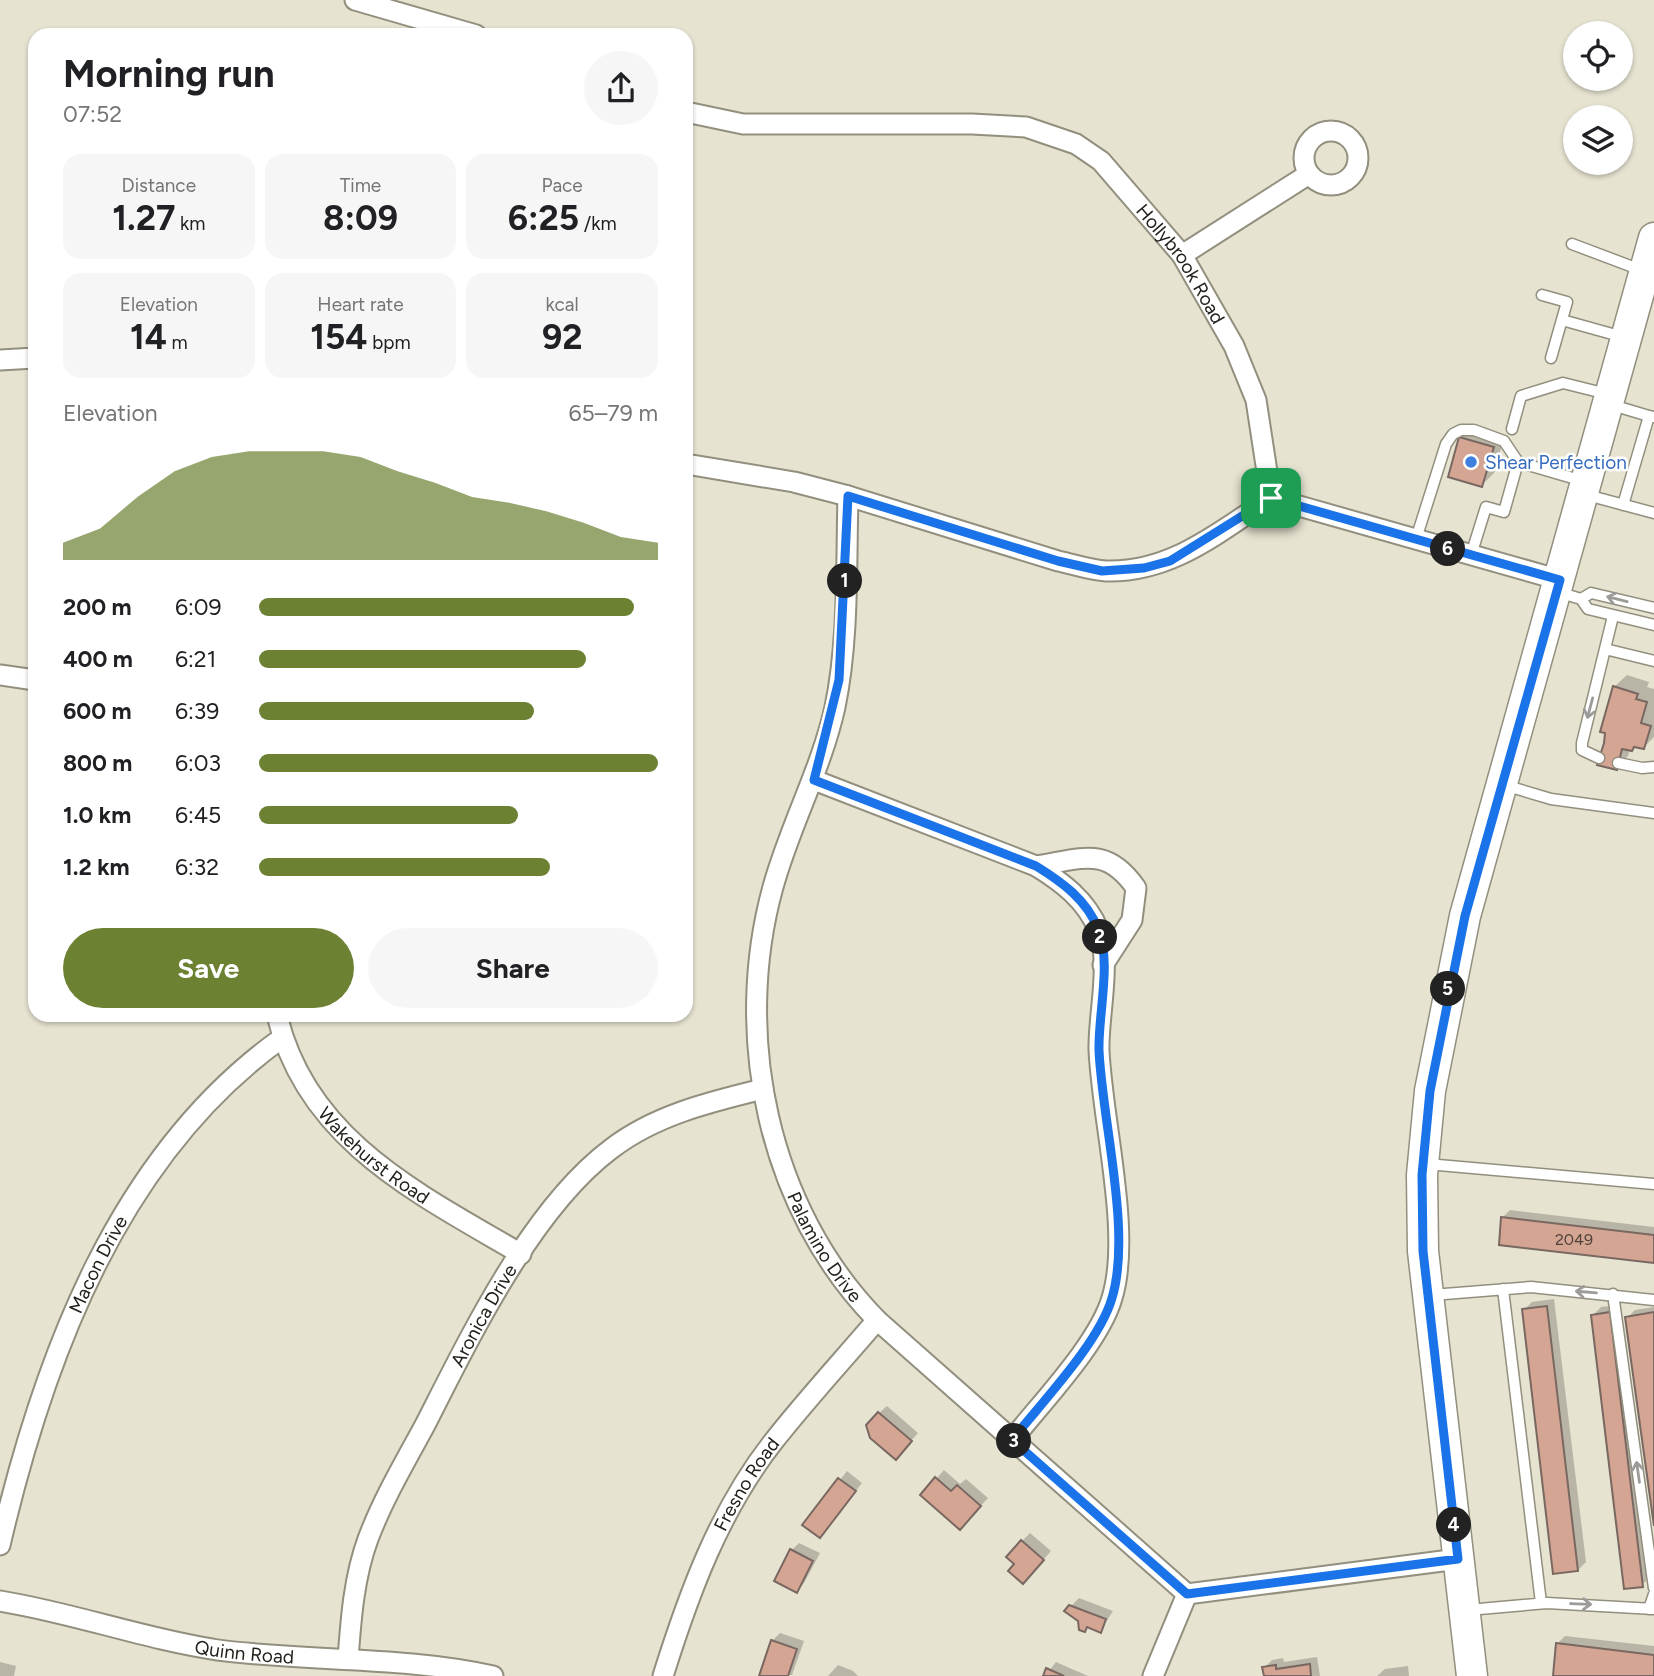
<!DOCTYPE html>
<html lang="en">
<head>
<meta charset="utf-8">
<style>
  body { margin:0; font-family:Figtree,sans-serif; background:#f6f6f6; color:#202124; height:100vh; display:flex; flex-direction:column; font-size:26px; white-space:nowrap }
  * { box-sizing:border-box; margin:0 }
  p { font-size:23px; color:#757577 }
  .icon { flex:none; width:38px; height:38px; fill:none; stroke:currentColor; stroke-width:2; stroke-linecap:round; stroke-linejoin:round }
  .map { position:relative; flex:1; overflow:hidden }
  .side { position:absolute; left:28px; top:28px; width:665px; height:994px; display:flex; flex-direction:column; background:#fff; border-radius:21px; box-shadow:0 2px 5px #0004 }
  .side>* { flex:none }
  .buttons { position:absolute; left:1563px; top:21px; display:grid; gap:14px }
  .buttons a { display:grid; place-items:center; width:70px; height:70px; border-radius:50%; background:#fff; box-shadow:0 2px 5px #0004; font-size:35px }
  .pin { position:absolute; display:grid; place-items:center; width:60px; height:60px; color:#fff; margin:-30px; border-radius:14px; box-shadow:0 4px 10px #0006 }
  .km { position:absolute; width:35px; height:35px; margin:-18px; border-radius:50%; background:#222; color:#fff; font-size:19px; line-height:35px; text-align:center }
  .round { display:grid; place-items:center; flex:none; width:74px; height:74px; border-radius:37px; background:#f6f6f6 }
  .headline { display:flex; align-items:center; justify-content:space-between; height:119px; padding:0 35px }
  h1 { font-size:38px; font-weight:700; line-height:52px }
  .figures { display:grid; grid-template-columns:repeat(3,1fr); gap:10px; height:119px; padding:7px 35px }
  .figures div { display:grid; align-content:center; border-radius:18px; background:#f6f6f6; text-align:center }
  .figures b { font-size:35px; font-weight:700 }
  .figures small { font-size:19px; font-weight:400 }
  .figures p { font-size:19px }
  .chart { height:196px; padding:14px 35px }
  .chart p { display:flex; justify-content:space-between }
  .chart svg { width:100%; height:126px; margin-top:7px; fill:#6c8132; opacity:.7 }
  .button { display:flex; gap:14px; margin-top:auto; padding:14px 35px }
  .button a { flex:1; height:80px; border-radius:42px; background:#6c8132; color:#fff; font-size:28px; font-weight:700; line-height:80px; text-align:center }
  .button a+a { background:#f6f6f6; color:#202124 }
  ul { padding:0 35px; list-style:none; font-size:23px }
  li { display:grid; grid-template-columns:112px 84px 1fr; align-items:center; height:52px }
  li i { height:18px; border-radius:9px; background:#6c8132 }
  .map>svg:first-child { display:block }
  .shadow { fill:#0003 }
  .building { fill:#d5a593; stroke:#796861; stroke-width:2 }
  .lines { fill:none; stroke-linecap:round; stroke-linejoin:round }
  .lane-casing { stroke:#928f7e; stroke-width:13 }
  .street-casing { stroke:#928f7e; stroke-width:23 }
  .primary-casing { stroke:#928f7e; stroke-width:33 }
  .lane { stroke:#fff; stroke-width:10 }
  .street { stroke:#fff; stroke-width:19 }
  .primary { stroke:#fff; stroke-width:30 }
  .oneway { stroke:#9c9b98 }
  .route-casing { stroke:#fff; stroke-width:14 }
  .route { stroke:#1a73e8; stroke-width:9 }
  .shop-dot { fill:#3f7fe0; stroke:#fff; stroke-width:2.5 }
  .labels { text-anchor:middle; stroke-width:5; stroke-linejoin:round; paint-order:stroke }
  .number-label { font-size:16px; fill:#504239 }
  .street-label { font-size:19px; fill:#23211b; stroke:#fff }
  .shop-label { font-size:19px; fill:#366cbe; stroke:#fff; text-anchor:start }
</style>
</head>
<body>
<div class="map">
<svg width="1654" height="1676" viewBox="0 0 1654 1676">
  <rect width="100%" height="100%" fill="#e6e3d1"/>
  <path class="shadow" d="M1473 426 1505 435 1494 473 1482 485 1461 438Z
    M1627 675 1649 682 1647 687 1654 689V737L1644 747 1636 745 1630 749 1628 756 1616 768 1606 743 1614 687Z
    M1510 1210 1654 1227V1262L1502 1218Z
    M1554 1299 1586 1562 1578 1570 1524 1310 1532 1302Z
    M1618 1305 1650 1577 1642 1585 1593 1315 1601 1307Z
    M1654 1307V1514L1627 1318 1635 1310Z
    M887 1406 918 1433 904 1449 879 1413Z
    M944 1470 960 1484 966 1479 988 1498 968 1520 922 1495Z
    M847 1471 862 1483 820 1536 805 1525Z
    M1030 1533 1051 1551 1031 1574 1016 1564 1022 1541Z
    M799 1543 820 1553 804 1583 797 1591 791 1551Z
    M1079 1598 1113 1611 1100 1631 1088 1626 1085 1630 1067 1610Z
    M780 1633 804 1641 792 1675 763 1676 772 1641Z
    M1565 1636 1654 1646V1676H1555L1557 1644Z
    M1317 1657 1320 1676H1265L1264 1668 1272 1660 1283 1658 1284 1662Z
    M0 1662 16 1666 14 1676H0Z
    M1056 1662 1088 1676H1045Z
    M838 1665 853 1671 858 1676H828Z
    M1408 1666 1409 1676H1377L1385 1669Z"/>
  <path class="building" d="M1459 437 1494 447 1482 487 1448 477Z
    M1613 686 1638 694 1636 699 1647 702 1641 723 1651 726 1644 749 1634 747 1632 751 1622 749 1617 770 1597 765 1604 743 1605 733 1600 732Z
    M1501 1217 1654 1235V1263L1499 1245Z
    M1547 1306 1578 1571 1553 1574 1522 1309Z
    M1610 1312 1643 1587 1624 1589 1591 1315Z
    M1654 1312V1526L1625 1317Z
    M878 1412 912 1441 896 1460 870 1438 866 1425Z
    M935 1477 951 1491 957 1485 981 1506 960 1530 920 1495Z
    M838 1478 856 1491 820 1538 802 1525Z
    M1021 1540 1044 1560 1023 1584 1008 1571 1014 1564 1006 1557Z
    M790 1549 813 1561 797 1593 774 1581Z
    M1069 1605 1106 1619 1101 1633 1087 1627 1085 1632 1079 1630 1078 1621 1064 1611Z
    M771 1640 797 1649 788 1676H759Z
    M1556 1643 1654 1655V1676H1553Z
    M1310 1664 1311 1676H1264L1262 1667 1276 1665V1669Z
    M1046 1668 1064 1676H1043Z"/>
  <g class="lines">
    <defs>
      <path id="lane" d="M1572 244 1641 270
        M1542 295 1567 302 1551 358
        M1562 320 1623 337
        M1612 405 1649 416
        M1512 429 1521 396 1563 383 1607 394
        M1587 495 1654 513
        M1623 505 1649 416 1654 417
        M1416 539 1446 444 1453 434 1461 430H1474L1504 441 1518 462
        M1471 555 1486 507 1504 512 1518 462 1583 481
        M1558 592 1581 599 1588 609 1654 625
        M1581 599 1591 593 1654 608
        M1605 649 1654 661
        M1599 758 1582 750V743L1613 616
        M1618 763 1642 768 1654 767
        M1504 785 1551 799 1654 813
        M1427 1164 1654 1184
        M1503 1289 1541 1603
        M1613 1294 1654 1588
        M1432 1295 1531 1287 1654 1300
        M1649 1609 1654 1594
        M1468 1610 1547 1603 1654 1609"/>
      <g id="street">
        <path d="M355 0 476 35"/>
        <path id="s1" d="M686 112 743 124H972L1026 127 1076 144 1101 161 1182 255 1234 346 1256 400 1271 498"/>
        <circle cx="1331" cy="158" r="27"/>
        <path d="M1182 255 1309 174"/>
        <path d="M0 360 35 358"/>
        <path d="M686 464 794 482 848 496 1058 561C1073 564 1090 570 1106 571 1171 573 1219 532 1271 498"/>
        <path id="s2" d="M848 496C846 566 849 639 835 707 821 770 790 825 773 887 732 1035 768 1209 877 1320L1187 1594 1458 1559"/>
        <path d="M1271 498 1560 580"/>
        <path d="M0 675 35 680"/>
        <path d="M814 780 1036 866C1062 882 1086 900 1098 929 1112 962 1098 1015 1099 1050 1102 1121 1132 1233 1112 1298 1099 1343 1042 1402 1012 1440"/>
        <path d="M1036 866C1082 859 1106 845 1136 888L1132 920 1103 965"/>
        <path id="s3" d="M277 1015C306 1140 419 1194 521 1254"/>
        <path id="s4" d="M0 1545C44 1356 119 1154 282 1038"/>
        <path id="s5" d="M0 1601C74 1613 144 1639 218 1650 310 1662 403 1656 493 1676"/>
        <path id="s6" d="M348 1659C351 1618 354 1577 368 1539 383 1499 405 1462 425 1425 470 1337 531 1209 611 1149 655 1115 710 1102 763 1089"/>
        <path id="s7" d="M663 1676C689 1593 719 1511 773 1442 806 1400 842 1361 877 1320"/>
        <path d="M1153 1676 1187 1594"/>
      </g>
      <path id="primary" d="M1472 1676 1423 1251 1422 1175 1430 1091 1465 916 1654 238"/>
    </defs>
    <use href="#lane" class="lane-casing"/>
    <use href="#street" class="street-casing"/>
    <use href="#primary" class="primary-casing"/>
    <use href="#lane" class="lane"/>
    <use href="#street" class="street"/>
    <use href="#primary" class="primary"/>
  </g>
  <defs><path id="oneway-shaft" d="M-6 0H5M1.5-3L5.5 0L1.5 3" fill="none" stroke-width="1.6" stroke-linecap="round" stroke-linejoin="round" transform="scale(1.75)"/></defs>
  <g class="oneway">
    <use href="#oneway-shaft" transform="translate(1617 599) rotate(-166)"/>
    <use href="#oneway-shaft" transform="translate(1590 708) rotate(105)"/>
    <use href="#oneway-shaft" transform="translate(1586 1292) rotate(-175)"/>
    <use href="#oneway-shaft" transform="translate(1638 1472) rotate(-98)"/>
    <use href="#oneway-shaft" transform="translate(1581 1604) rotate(2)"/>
  </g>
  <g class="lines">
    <defs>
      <path id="route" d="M848 496 1058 561 1102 571 1144 568 1170 561 1271 498 1560 580 1465 916 1430 1091 1422 1175 1423 1251 1458 1559 1187 1594 1012 1440C1042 1402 1099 1343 1112 1298 1132 1232 1102 1121 1099 1050 1098 1015 1112 961 1098 929 1087 900 1062 882 1036 866L814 780 839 680Z"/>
    </defs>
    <use href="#route" class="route-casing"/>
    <use href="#route" class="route"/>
  </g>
  <circle class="shop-dot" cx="1471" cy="462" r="7"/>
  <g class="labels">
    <g class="number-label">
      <text x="1574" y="1245">2049</text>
    </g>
    <g class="street-label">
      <text dy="7" stroke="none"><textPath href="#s1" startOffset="555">Hollybrook Road</textPath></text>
      <text dy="7" stroke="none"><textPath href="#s3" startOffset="175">Wakehurst Road</textPath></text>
      <text dy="7" stroke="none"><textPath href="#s2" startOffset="777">Palamino Drive</textPath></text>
      <text dy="7" stroke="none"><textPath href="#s4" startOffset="298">Macon Drive</textPath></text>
      <text dy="7" stroke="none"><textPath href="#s6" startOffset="374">Aronica Drive</textPath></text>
      <text dy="7" stroke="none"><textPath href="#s7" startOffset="210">Fresno Road</textPath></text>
      <text dy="7" stroke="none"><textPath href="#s5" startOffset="250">Quinn Road</textPath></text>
    </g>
    <g class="shop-label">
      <text x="1485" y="469">Shear Perfection</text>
    </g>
  </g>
</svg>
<div class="buttons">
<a><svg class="icon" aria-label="locate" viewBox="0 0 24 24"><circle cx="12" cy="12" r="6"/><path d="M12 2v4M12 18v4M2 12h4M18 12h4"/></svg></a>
<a><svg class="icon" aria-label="layers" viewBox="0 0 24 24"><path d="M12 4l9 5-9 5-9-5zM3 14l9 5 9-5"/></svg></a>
</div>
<div class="pin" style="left:1271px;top:498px;background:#1e9e55"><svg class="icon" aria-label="arrive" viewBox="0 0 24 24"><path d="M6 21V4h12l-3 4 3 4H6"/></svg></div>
<b class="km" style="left:845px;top:581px">1</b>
<b class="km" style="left:1100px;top:937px">2</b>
<b class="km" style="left:1014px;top:1441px">3</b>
<b class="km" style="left:1454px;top:1525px">4</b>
<b class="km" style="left:1448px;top:989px">5</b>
<b class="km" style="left:1448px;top:549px">6</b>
<section class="side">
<div class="headline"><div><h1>Morning run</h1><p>07:52</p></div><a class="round"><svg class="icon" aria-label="share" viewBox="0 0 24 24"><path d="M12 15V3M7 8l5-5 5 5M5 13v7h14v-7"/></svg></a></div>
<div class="figures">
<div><p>Distance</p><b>1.27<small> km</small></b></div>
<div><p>Time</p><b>8:09</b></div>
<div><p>Pace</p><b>6:25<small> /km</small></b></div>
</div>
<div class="figures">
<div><p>Elevation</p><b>14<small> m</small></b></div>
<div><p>Heart rate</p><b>154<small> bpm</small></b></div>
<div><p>kcal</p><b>92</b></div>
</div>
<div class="chart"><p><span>Elevation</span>65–79 m</p>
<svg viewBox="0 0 160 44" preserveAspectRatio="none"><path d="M0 44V38L10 33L20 22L30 13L40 8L50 6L60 6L70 6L80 8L90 13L100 17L110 22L120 24L130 27L140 31L150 36L160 38V44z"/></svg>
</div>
<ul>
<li><b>200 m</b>6:09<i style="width:94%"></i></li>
<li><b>400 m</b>6:21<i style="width:82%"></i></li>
<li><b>600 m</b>6:39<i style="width:69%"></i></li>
<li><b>800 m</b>6:03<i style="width:100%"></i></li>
<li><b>1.0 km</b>6:45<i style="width:65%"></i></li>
<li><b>1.2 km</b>6:32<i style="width:73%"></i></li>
</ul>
<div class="button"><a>Save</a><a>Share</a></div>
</section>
</div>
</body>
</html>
